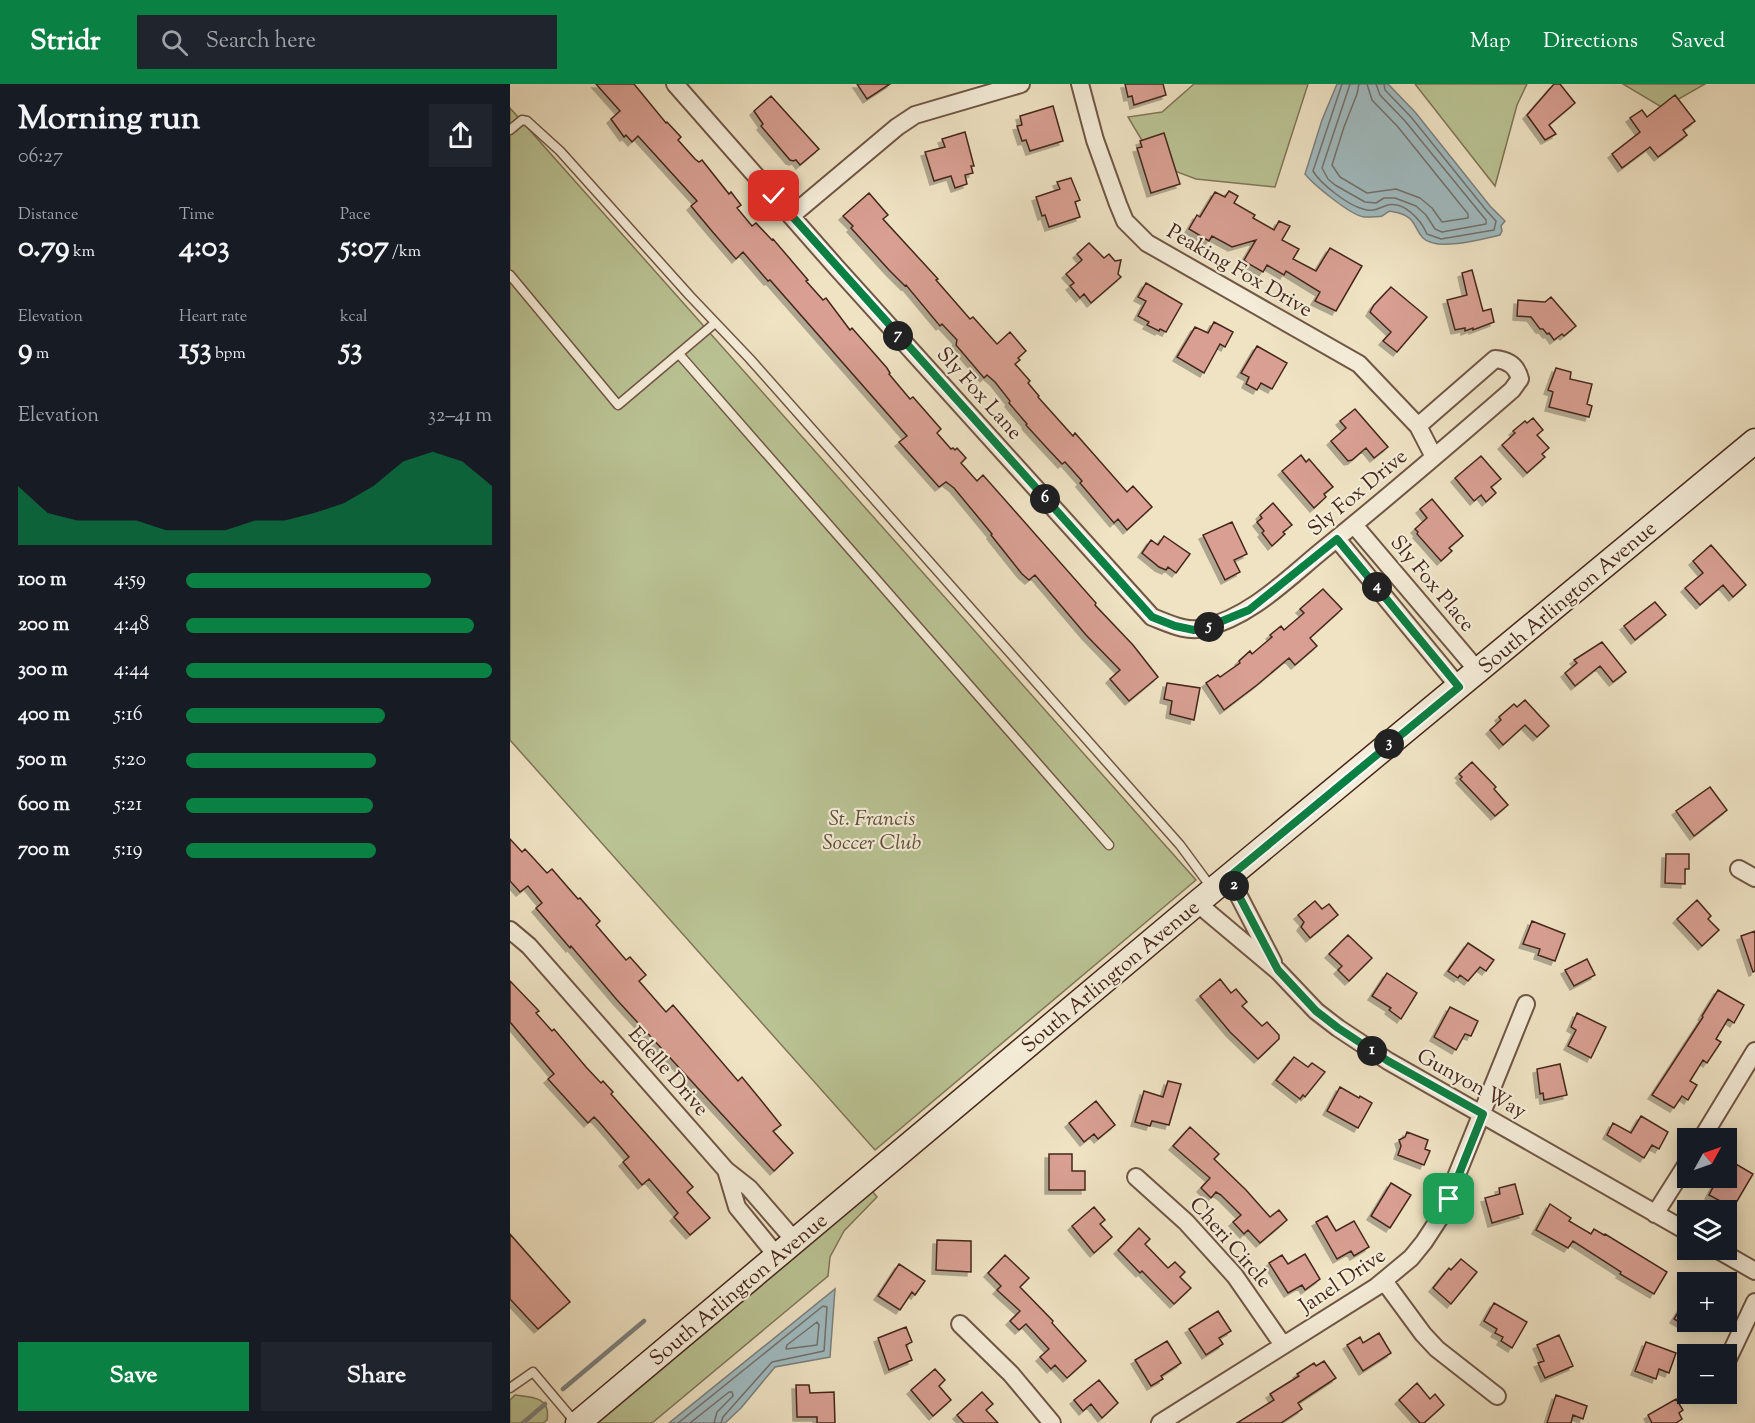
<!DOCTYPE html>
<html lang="en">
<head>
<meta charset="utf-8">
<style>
  body { margin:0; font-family:"Sorts Mill Goudy",serif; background:#20242c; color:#f1f3f6; height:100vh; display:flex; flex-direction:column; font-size:22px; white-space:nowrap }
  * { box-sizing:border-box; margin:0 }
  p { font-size:20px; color:#9ea1a6 }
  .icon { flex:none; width:33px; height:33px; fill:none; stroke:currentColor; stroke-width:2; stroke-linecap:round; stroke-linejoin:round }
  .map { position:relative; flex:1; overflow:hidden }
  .sheet { display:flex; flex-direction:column; background:#171b24; width:510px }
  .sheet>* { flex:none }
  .needle { width:39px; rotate:50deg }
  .fabs { position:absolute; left:1167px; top:1044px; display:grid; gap:12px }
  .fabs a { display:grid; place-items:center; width:60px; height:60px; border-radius:0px; background:#171b24; box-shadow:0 3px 15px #0003; font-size:30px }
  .pin { position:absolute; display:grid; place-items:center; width:51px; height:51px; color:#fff; margin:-26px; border-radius:12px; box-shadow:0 3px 9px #0006 }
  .km { position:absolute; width:30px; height:30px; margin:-15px; border-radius:50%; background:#222; color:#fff; font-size:16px; line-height:30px; text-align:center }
  .round { display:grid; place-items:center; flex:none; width:63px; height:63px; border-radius:0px; background:#20242c }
  .head { display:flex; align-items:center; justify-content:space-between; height:102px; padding:0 18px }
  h1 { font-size:33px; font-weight:700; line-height:45px }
  .stats { display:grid; grid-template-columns:repeat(3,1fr); gap:9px; height:102px; padding:6px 18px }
  .stats div { display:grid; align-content:center }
  .stats b { font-size:30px; font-weight:700 }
  .stats small { font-size:16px; font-weight:400 }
  .stats p { font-size:16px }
  .chart { height:168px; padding:12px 18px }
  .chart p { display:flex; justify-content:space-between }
  .chart svg { width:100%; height:108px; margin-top:6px; fill:#0b8043; opacity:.7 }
  .button { display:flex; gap:12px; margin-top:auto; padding:12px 18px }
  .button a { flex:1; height:69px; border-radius:0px; background:#0b8043; color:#fff; font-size:24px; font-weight:700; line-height:69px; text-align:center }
  .button a+a { background:#20242c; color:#f1f3f6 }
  ul { padding:0 18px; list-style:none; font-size:20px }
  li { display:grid; grid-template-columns:96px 72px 1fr; align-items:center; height:45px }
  li i { height:15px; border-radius:8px; background:#0b8043 }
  header { display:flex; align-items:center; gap:36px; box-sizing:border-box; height:84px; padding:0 30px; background:#0b8043; color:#fff }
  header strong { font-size:28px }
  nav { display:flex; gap:33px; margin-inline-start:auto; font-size:21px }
  .search { width:420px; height:54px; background:#20242c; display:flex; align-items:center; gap:15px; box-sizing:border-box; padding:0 21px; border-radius:0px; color:#9ea1a6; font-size:22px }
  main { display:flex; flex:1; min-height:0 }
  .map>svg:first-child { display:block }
  .green { fill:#bac394; stroke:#807558; stroke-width:1.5 }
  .water { fill:#a0bbc0; stroke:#7c807e; stroke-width:1.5 }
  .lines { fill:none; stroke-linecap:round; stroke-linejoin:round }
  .shore { stroke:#72716e; stroke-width:1.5 }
  .stream { stroke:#7c807e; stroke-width:4.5 }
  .building { fill:#d89f92; stroke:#45271b; stroke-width:1.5; filter:url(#shadow) }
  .lane-casing { stroke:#705645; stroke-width:11 }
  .street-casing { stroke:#705645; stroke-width:20 }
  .secondary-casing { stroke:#45271b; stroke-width:27 }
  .lane { stroke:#f5edd9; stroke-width:8 }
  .street { stroke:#f5edd9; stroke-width:16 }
  .secondary { stroke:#f5edd9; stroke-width:24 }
  .route-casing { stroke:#fff; stroke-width:12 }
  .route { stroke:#0b8043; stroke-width:8 }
  .labels { text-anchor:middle; stroke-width:4.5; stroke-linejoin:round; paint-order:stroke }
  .street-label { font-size:21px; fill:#45271b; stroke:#f5edd9 }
  .park-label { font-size:21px; font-style:italic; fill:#624e39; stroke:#f5edd9 }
</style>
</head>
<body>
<header>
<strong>Stridr</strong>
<div class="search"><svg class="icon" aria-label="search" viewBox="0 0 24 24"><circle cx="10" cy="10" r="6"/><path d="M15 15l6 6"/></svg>Search here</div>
<nav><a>Map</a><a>Directions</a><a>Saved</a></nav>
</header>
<main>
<section class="sheet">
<div class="head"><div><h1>Morning run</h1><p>06:27</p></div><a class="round"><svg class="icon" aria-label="share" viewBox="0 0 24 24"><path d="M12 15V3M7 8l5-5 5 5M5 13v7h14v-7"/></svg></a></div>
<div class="stats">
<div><p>Distance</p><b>0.79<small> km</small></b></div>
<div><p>Time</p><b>4:03</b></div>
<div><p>Pace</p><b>5:07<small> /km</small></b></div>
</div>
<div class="stats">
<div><p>Elevation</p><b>9<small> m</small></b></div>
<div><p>Heart rate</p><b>153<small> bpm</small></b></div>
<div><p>kcal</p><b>53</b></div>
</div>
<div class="chart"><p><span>Elevation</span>32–41 m</p>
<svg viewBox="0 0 160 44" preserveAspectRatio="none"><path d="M0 44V20L10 31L20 34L30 34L40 34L50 38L60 38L70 38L80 34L90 34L100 31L110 27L120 20L130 10L140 6L150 10L160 20V44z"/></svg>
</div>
<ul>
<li><b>100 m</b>4:59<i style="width:80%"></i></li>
<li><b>200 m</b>4:48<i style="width:94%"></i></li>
<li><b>300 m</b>4:44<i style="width:100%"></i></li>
<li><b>400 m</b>5:16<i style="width:65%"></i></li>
<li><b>500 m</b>5:20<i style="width:62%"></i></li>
<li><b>600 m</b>5:21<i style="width:61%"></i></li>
<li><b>700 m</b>5:19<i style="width:62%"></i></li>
</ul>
<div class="button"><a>Save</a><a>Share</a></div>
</section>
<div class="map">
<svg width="1245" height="1339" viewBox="0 0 1245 1339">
  <defs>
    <filter id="shadow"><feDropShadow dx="-4" dy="4" stdDeviation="0" flood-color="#0004"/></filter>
  </defs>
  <rect width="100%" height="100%" fill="#efe3c4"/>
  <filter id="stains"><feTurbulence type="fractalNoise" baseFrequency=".00333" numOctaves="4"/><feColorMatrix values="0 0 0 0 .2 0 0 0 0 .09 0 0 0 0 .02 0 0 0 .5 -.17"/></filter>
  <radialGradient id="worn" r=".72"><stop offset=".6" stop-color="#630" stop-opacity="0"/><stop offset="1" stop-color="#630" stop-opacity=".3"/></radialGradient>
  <path class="green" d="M684 0H798L765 103 686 95 646 80 618 33 652 28Z
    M905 0H1017L1007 21 985 102Z
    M1113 0H1195L1153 24Z
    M0 24 686 796 365 1066 0 656Z
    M359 1103 367 1113 334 1147 320 1173 318 1192 142 1339H82Z
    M5 1311C22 1313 41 1313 37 1336L33 1339H0V1316Z"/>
  <path class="water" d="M827 0H878L905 28 980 122 995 137 991 142 992 147 990 151C972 155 927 168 913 154 903 144 907 132 884 128 878 126 877 129 872 132 868 133 858 133 854 133 840 131 803 100 795 90L812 36Z
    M325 1205 320 1273 265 1283 231 1324 215 1339H159Z"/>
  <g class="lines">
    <path class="shore" d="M832 0 803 87C810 99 837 121 853 125 862 128 867 125 875 122 893 115 911 136 917 150L931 155 984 146 986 137 976 126 901 33 875 6 874 0
      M840 0 812 84 818 95 825 101 855 118 866 119 874 114H885L906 122 916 131 925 145 932 148 976 140V136L895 37 870 11 866 0
      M849 0 847 10 834 43 822 81 830 93 857 109 886 105 910 114 922 124 932 138 958 134V130L888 43 862 16 857 0
      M307 1238 309 1241 307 1261 276 1265 277 1261Z
      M168 1339 313 1222 317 1223 314 1267 262 1278 213 1333 211 1339
      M180 1339 219 1308H222L223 1312 207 1328 204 1339"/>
    <path class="stream" d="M53 1305 134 1237
      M13 1339 35 1320"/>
  </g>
  <path class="building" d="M86 0H124L156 39 157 38 171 53 168 56 185 75 189 78 192 76 219 110 221 108 231 121 227 124 242 142 246 139 262 156 263 155 298 196 296 197 313 216 316 214 340 246 342 244 377 284 380 289 379 290 400 315 403 313 431 345 427 349 441 365 443 364 445 366 447 364 456 374 451 379 467 397 473 391 586 519 585 521 623 561 648 593 619 617 600 595 610 586 576 551 525 491 519 496 512 490 481 451 482 450 444 404 436 398 429 403 389 358 397 352 260 196 258 197 233 168 226 175 201 146 181 122 187 117 128 52 122 58 116 51 114 53 101 35 110 27Z
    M347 0H380L357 15Z
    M615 0H653L656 11 624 21 622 12 618 13Z
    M1044 0H1050L1065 19 1039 41 1046 50 1035 56 1017 31Z
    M1165 11 1185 37 1173 46 1177 51 1148 73 1140 63 1112 84 1102 70 1130 48 1120 34 1132 26 1137 33Z
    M261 12 309 65 290 81 286 76 283 77 280 76 251 42 253 40 244 27Z
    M543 22 553 57 520 67 516 56 512 57 507 42 512 41 510 32Z
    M455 48 464 82H461L463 89 455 91 457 100 445 104 441 92 424 97 415 68 435 63 432 55Z
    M654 49 670 100 641 109 627 64 632 63 630 57Z
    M561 94 570 116 565 118 570 133 539 143 535 131 532 132 526 113 550 105 547 98Z
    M719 107 728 112 724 119 745 131 743 134 764 146 769 137 780 142 772 156 789 165 783 175 806 187 820 164 852 182 826 227 805 217 810 208 776 187 774 191 757 181 753 188 739 180 734 176 746 156 722 163 702 152 699 157 679 145 687 131 690 133 705 108 715 113Z
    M359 109 378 131 373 135 428 195 426 196 460 235 463 233 487 260 500 248 516 267 508 274 510 276 505 280 520 297 518 299 529 312 528 313 563 352 565 349 617 408 623 402 642 423 617 446 608 435 604 439 570 399 572 397 555 378 552 380 536 363 516 341 517 340 499 319 500 317 485 298 477 291 474 294 446 261 447 256 432 240 430 242 396 201 395 202 379 186 341 144 343 142 333 132Z
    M579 159 594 174 599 170 605 177 611 176 608 190 611 193 581 219 574 210 570 214 560 202 564 199 556 190 572 176 567 170Z
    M962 186 973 227 981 225 984 238 963 246V244L955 247V244L945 246 937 216 957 211 952 189Z
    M636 199 672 220 656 248 650 245 649 247 637 241 639 238 628 232 636 217 628 213Z
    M881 203 917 233 887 268 873 257 881 248 860 228 864 221Z
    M1041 213 1066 242 1054 252 1052 250 1044 256 1039 249 1037 250 1033 245H1030L1021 233 1007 232 1008 216 1035 218Z
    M704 238 723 248 715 263 710 260 694 289 667 273 685 243 698 249Z
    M747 262 777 279 762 305 751 299 747 306 736 300 739 293 731 289Z
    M1046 284 1061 288 1060 295 1082 300 1077 320 1082 322 1079 333 1039 323 1043 308 1038 306Z
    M845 325 878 363 864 374 856 364 842 376 838 377 821 357 836 344 830 337Z
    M1023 334 1033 346 1027 351 1039 364 1032 370 1035 373 1017 389 992 361 1005 349 1003 347 1015 337 1017 339Z
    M791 371 796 378 799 375 823 403 814 410 816 413 804 424 772 387Z
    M971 372 991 395 981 403 986 409 976 418 971 411 964 417 945 394Z
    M922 415 953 452 939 464 942 467 931 477 907 450 908 448 905 445 917 434 910 425Z
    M763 419 782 441 773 448 775 450 762 462 752 449 754 447 747 438 752 434 750 431Z
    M722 438 737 470 724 476 730 488 715 496 693 451Z
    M654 452 680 470 666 489 658 483 656 486 649 483 632 469 641 456 648 461Z
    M1201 461 1236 501 1223 513 1213 501 1190 521 1175 504 1193 489 1183 477Z
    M813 505 832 525 800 554 807 562 785 581 779 574 747 601 714 626 696 599 708 591 710 593 730 579 729 577 740 567 742 570 762 553 760 551 771 542 774 546 794 529 790 525Z
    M1145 518 1156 531 1125 556 1114 542Z
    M1092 558 1116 588 1103 598 1090 582 1065 602 1055 589 1067 579 1064 576Z
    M657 599 690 604 684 636 660 630 662 617 654 615Z
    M1015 616 1039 642 1027 653 1015 641 993 661 980 646 991 636 989 633 1004 620 1007 623Z
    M962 678 986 703 984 705 998 721 985 732 950 695 952 693 949 690Z
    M1200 703 1217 726 1184 752 1166 727Z
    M0 755 12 768 15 765 37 789 42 785 68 815 70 814 90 837 86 841 116 876 120 873 136 891 129 897 156 928 163 921 228 997 232 993 250 1015 271 1041 263 1047 283 1069 264 1087 107 916 61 862 60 864 26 824 32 819 18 802 10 808 0 797Z
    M1156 770H1179V785H1175V800L1155 799Z
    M1187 816 1201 832 1198 835 1209 846 1192 862 1167 835Z
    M805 817 812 825 819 820 828 831 800 854 791 843 794 838 788 831Z
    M1022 837 1055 850 1045 877 1028 871 1030 865 1013 860Z
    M1245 847V887L1243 888 1231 852Z
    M838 851 862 874 839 897 828 886 832 882 819 870Z
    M958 859 984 876 976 887 970 883 958 897 950 891 948 894 938 887Z
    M1077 875 1085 891 1064 902 1055 886Z
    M877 889 907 909 891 935 879 926 881 924 862 912Z
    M710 895 721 909 726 905 737 918 732 922 752 942 757 938 769 951V955L748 975 720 948 690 912Z
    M0 897 29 927 26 929 42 947 44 945 76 983 91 999 93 997 103 1008 101 1010 183 1103 177 1108 200 1134 180 1151 164 1133 168 1129 139 1095 132 1101 113 1078 119 1073 89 1038 84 1033 78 1039 38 995 44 990 0 938Z
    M1208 906 1234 921 1224 939 1218 935 1206 955 1211 958 1197 979 1193 976 1180 997 1187 1001 1178 1016 1172 1012 1164 1024 1142 1011 1193 933 1192 932Z
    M940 923 968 937 961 952 955 950 946 966 924 953Z
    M1067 929 1096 943 1081 974 1058 962 1066 946 1061 943Z
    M784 973 798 983 802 979 815 988 795 1013 793 1011 790 1015 766 996Z
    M1050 980 1057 1011 1034 1016 1033 1009 1030 1010 1027 985Z
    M658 997 671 1000 659 1041 642 1037 640 1042 625 1038 634 1007 653 1013Z
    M830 1003 849 1014 850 1012 862 1019 848 1044 817 1027Z
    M586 1017 605 1041 588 1055 584 1050 574 1058 559 1039Z
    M1131 1032 1158 1048 1149 1065 1142 1061 1134 1074 1097 1051 1103 1039 1121 1049Z
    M680 1043 709 1070 704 1075 736 1106 760 1133 769 1126 777 1136 750 1159 738 1146 734 1150 723 1138 731 1131 711 1111 706 1108 701 1114 691 1104 700 1094 663 1062Z
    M897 1048 918 1056 915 1065 920 1067 914 1081 888 1071 891 1062 889 1056 895 1053Z
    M539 1070H562V1087H575V1106H539Z
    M1224 1079 1243 1090 1223 1124 1199 1111 1207 1096 1209 1097 1211 1094H1216Z
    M881 1099 901 1111 880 1144 861 1132Z
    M1005 1100 1013 1130 982 1139 975 1114 990 1110 989 1104Z
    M1040 1120 1061 1134 1059 1137 1081 1150 1084 1145 1094 1151 1095 1150 1157 1188 1144 1210 1110 1190 1111 1188 1063 1157 1058 1164 1026 1146Z
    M584 1123 595 1136 590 1140 602 1153 584 1169 562 1142Z
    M817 1132 826 1147 844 1137 859 1163 844 1172 841 1167 827 1175 806 1138Z
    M629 1144 640 1155 635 1160 658 1184 665 1178 675 1188 670 1193 681 1204 664 1220 632 1187 630 1189 608 1166Z
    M0 1150 60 1218 28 1245 0 1215Z
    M427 1156 461 1157V1188L426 1186Z
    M795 1170 810 1195 795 1206 792 1201 778 1209 759 1179 772 1171 778 1180Z
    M495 1171 519 1194 510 1203 543 1237 542 1239 576 1277 557 1294 545 1281 541 1285 530 1273 539 1265 516 1240 509 1246 500 1237 510 1227 487 1206 491 1202 478 1189Z
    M951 1175 967 1188 941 1220 923 1204 939 1184 941 1186Z
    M389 1180 415 1197 405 1211 402 1208 390 1226 368 1212Z
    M1178 1213V1243L1164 1235Z
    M984 1219 1017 1238 1002 1264 991 1257 993 1253 985 1249 987 1245 974 1237Z
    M708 1227 721 1247 709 1254 713 1260 696 1271 679 1245Z
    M396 1243 402 1258 396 1261 402 1276 379 1286 368 1254Z
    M869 1249 881 1269 853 1287 837 1261 850 1253 853 1259Z
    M1049 1251 1063 1282 1035 1294 1028 1279 1034 1277 1027 1261Z
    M657 1257 671 1279 651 1292 653 1295 641 1302 625 1276Z
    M1136 1258 1166 1269 1159 1289 1149 1285 1146 1295 1125 1287Z
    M814 1277 826 1294 788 1319 792 1325 771 1339H727L764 1316 760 1310 789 1292 787 1290 804 1279 806 1282Z
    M425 1285 435 1296 429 1302 441 1316 423 1332 401 1306Z
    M589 1296 608 1319 592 1334 581 1320 573 1327 564 1316Z
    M907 1299 920 1315 925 1310 934 1321 914 1339H910L889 1316Z
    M286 1301H299L300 1309 324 1308 325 1339H307V1333H287Z
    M472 1308 483 1320 476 1326 488 1339H454L447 1331Z
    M1046 1311 1077 1322 1073 1335 1063 1331 1061 1339H1037Z
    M1166 1315 1173 1326 1169 1329 1172 1335 1166 1339H1142L1138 1331Z"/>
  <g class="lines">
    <defs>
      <path id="lane" d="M0 46 12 36 17 37 50 67 180 212 240 275 670 761 701 803
        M0 191 108 321 205 239
        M169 270 599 761
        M0 1304 23 1288 66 1339"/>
      <path id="street" d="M165 0 326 183 642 533C658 539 677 549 694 544 742 532 777 495 814 465 878 413 940 360 1002 306L1010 295C1007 283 999 276 985 275L908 342
        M570 0 585 56 608 120 615 137 637 159 849 280 908 342 924 373
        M281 132 387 43 405 31 511 0
        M844 441 968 587
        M827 455 949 603
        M1229 785 1245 794
        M719 793 763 878
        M687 819 768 887 806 927 828 944 878 977 1178 1148
        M0 846 19 862 216 1086 239 1104 285 1157
        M1192 1054 1245 967
        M216 1086 227 1123 267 1172
        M626 1093 676 1138 725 1192 773 1261
        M1145 1130 1178 1078
        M1208 1166 1245 1187
        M874 1197 913 1250 927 1265 987 1312
        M450 1240 501 1290 542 1339
        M1216 1279 1245 1218
        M650 1339 866 1203 901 1174 914 1158 929 1135 1016 920"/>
      <path id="secondary" d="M68 1339 687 819 1245 357"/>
    </defs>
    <use href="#lane" class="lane-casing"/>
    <use href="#street" class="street-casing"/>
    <use href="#secondary" class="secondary-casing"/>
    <use href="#lane" class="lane"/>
    <use href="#street" class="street"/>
    <use href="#secondary" class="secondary"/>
  </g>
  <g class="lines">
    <defs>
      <path id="route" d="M264 112 642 533 665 542 684 546 695 544 739 526 827 455 949 603 719 793 768 886 806 927 828 944 878 977 973 1030 939 1115"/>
    </defs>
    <use href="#route" class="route-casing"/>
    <use href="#route" class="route"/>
  </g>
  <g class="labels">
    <g class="street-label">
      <text transform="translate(730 186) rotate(30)" y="7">Peaking Fox Drive</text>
      <text transform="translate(470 309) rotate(48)" y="7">Sly Fox Lane</text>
      <text transform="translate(847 408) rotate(-40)" y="7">Sly Fox Drive</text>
      <text transform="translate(923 499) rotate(50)" y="7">Sly Fox Place</text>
      <text transform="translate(1057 513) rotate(-40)" y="7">South Arlington Avenue</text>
      <text transform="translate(600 892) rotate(-40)" y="7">South Arlington Avenue</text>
      <text transform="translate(159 987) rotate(49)" y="7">Edelle Drive</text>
      <text transform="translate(962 999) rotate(29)" y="7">Gunyon Way</text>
      <text transform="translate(721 1158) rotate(49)" y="7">Cheri Circle</text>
      <text transform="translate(832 1196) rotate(-34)" y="7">Janel Drive</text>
      <text transform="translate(228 1205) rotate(-40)" y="7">South Arlington Avenue</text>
    </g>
    <g class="park-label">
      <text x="362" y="741">St. Francis<tspan x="362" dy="24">Soccer Club</tspan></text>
    </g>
  </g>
  <rect width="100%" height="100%" filter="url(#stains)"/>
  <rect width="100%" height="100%" fill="url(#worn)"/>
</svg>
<div class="fabs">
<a><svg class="needle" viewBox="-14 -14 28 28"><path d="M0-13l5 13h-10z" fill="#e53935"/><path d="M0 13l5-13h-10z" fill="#9ea1a6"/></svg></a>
<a><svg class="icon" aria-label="layers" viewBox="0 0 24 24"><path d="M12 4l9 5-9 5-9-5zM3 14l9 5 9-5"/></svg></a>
<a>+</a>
<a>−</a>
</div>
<div class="pin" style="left:939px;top:1115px;background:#1e9e55"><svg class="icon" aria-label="arrive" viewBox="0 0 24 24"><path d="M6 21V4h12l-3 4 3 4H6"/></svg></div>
<div class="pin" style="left:264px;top:112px;background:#d93025"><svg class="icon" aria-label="check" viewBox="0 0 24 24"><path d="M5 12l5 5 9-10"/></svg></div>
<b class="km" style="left:862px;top:967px">1</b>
<b class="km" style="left:724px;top:802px">2</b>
<b class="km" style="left:879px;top:660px">3</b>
<b class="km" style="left:867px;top:503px">4</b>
<b class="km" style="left:699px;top:543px">5</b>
<b class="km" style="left:535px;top:415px">6</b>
<b class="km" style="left:388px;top:252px">7</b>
</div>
</main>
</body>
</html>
